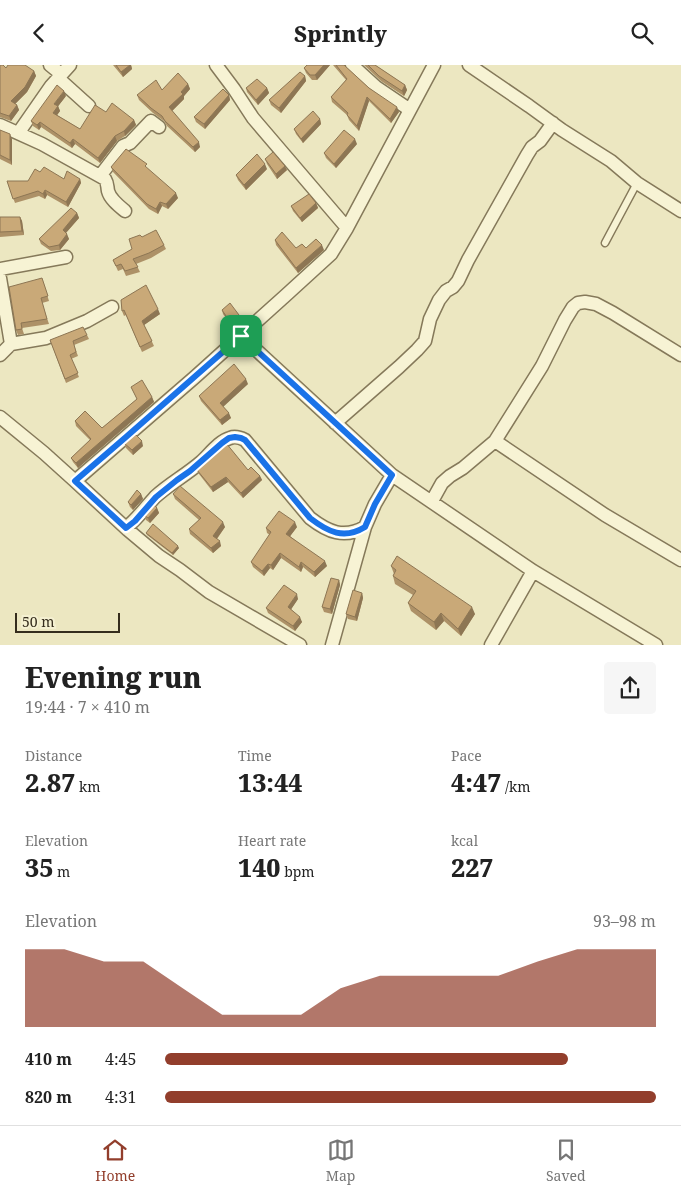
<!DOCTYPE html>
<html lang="en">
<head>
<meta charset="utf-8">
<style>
  body { margin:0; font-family:"Noto Serif",serif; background:#f6f6f6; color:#222; height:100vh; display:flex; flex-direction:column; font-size:19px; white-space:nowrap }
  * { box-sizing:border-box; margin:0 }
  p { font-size:16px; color:#767676 }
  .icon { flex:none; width:28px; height:28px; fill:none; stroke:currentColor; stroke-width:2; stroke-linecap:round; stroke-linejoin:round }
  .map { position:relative; height:580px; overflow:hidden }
  .sheet { display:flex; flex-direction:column; background:#fff; flex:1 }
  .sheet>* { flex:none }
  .scale { position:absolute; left:15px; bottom:12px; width:105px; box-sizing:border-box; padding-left:5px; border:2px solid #352d1d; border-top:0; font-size:14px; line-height:18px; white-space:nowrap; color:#352d1d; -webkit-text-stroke:4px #f4f0d1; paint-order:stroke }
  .pin { position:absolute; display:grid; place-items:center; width:42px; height:42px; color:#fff; margin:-21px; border-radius:10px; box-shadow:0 2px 8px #0006 }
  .round { display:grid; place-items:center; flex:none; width:52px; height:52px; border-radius:5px; background:#f6f6f6 }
  .summary { display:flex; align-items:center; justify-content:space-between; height:85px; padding:0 25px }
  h1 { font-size:28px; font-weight:800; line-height:38px }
  .stats { display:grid; grid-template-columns:repeat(3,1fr); gap:8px; height:85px; padding:5px 25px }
  .stats div { display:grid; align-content:center }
  .stats b { font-size:25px; font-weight:800 }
  .stats small { font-size:14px; font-weight:400 }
  .stats p { font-size:14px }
  .chart { height:140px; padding:10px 25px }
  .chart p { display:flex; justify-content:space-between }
  .chart svg { width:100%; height:90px; margin-top:5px; fill:#923e2c; opacity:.7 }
  ul { padding:0 25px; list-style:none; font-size:16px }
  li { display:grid; grid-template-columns:80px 60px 1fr; align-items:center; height:38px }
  li i { height:12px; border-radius:6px; background:#923e2c }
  header { display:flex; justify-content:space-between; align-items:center; height:65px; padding:0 25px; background:#fff; font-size:22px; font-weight:800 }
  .menu { display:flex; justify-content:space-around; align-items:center; height:70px; border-top:1px solid #e0e0e0; background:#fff; font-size:14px; color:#767676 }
  .menu a { display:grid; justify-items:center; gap:2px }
  .menu .selected { color:#923e2c }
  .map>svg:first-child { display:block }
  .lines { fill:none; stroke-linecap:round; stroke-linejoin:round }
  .service-casing { stroke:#85795a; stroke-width:9 }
  .minor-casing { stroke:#85795a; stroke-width:15 }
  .service { stroke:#f7f3d4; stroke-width:6 }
  .minor { stroke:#f7f3d4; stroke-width:12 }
  .wall { fill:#ad9167 }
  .shaded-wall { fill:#8d7654 }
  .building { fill:#c9a978; stroke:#8d7654 }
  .route-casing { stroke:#fff; stroke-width:10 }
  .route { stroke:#1a73e8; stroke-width:6 }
</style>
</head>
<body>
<header><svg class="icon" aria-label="back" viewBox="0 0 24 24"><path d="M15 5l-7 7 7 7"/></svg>Sprintly<svg class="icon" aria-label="search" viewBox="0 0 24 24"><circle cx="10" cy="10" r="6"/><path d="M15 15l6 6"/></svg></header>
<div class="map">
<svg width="681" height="580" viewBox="0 0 681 580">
  <rect width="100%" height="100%" fill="#ece7c1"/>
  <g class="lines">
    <defs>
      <path id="service" d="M605 178 637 118"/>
      <path id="minor" d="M50 0 61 9
        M216 0 234 24 253 53 347 163
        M352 0 376 22 410 45
        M469 0 529 41 562 65 611 96 637 118 681 146
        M58 13 89 41
        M0 60 42 79 105 114C108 119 107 121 108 126 110 134 119 141 125 146
        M19 67 51 21 70 0
        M100 111 123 81 130 78 151 56 159 62
        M0 204 66 192
        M0 213 11 279
        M241 271 392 410 533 506 656 580
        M0 290 11 279 46 273 87 256 112 242
        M0 352 44 388 75 416 195 312 285 231 331 189 347 163 434 0
        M335 358 399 302 417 285 425 276 430 254 439 235 446 226 453 222 458 216 468 195 527 90 532 82 540 76 553 58
        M495 376 605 450 681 495
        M75 416 128 465 159 491 180 505 209 527 300 580
        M432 436 442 418 450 411 463 403 495 376 542 301 565 255 573 242 578 238 585 237 596 239 613 248 681 290
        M126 463C138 453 145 443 155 432 169 419 186 410 201 397 209 390 219 376 230 373 235 371 241 373 245 375L310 453C328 467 344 474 365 462
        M332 580 365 462 375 439 392 410
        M491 580 533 506"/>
    </defs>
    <use href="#service" class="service-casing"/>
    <use href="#minor" class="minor-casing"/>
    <use href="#service" class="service"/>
    <use href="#minor" class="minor"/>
  </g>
  <path class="wall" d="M0 0 6 3 34 6 36 11 27 27 15 39 17 40 19 45 11 56 0 52Z
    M113 0H131L132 4 123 12Z
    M330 0 317 15H312L306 8 304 3Z
    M333 0H344L369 23 399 47 391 58 369 36 359 66 349 55 347 50 332 37 331 32 346 15Z
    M364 0H375L405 20 407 25 404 31 381 16Z
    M305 11 306 16 281 48 271 40 269 35Z
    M188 19 190 24 184 31V34L172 46 200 82 195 87 167 61 164 56 153 48 139 35 137 30Z
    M246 23H267L269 28 258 40 247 27Z
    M229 30 230 35 205 64 196 57 194 52Z
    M66 31 58 41 60 46 57 50 80 64 106 47 134 55 136 60 125 71 117 76 100 98 75 79 72 83 41 62 39 65 33 61 31 56Z
    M320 54 321 59 303 78 296 69 294 64Z
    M0 65 12 74V100L0 94Z
    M357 79 336 103 326 93 324 88Z
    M265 94 287 105 277 114 267 99Z
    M111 102 148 104 178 133 168 144 162 141 158 149 149 144 113 107Z
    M267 104 246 125 238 115 236 110Z
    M40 107 64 114H80L81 118 68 142 47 130 45 134 39 131 15 138 7 116H28Z
    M316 138 318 143 302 157 293 146 291 141Z
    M77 148 79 153 66 168 69 174 60 185 51 186 41 179 39 174Z
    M0 152H20L22 156 24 170 0 172Z
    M142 172 164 180 166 184 151 193 136 199 140 207 126 211 123 204 118 206 113 195 132 184Z
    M275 175 296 183 324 185 298 208 276 180Z
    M42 213 49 236 42 238 49 259 22 263 24 269 18 270 16 265Z
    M121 235 160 249 144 260 154 281 142 287 126 250 124 251 122 246Z
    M222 245 239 250 241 254 232 261 223 249Z
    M87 270 89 274 74 280 78 291 71 294 79 312 66 318 50 275Z
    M248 319 223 341 231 353 222 360 201 336 199 331Z
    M131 322 152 332 154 337 78 403 73 397 71 393 90 375 76 361 75 356 102 363 137 334Z
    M124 378 143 381 133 390 126 383Z
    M197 405H248L260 411 262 415 243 433 228 417 213 427 199 409Z
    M141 429 143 434 133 445 130 442 128 437Z
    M173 429 225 462 217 474 221 481 213 488 190 469 189 464 199 455 175 434Z
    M157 443 159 448 150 458 146 455 144 450Z
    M297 462 290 471 327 501 315 512 303 502 301 507 281 493 273 505 270 503 264 511 253 502 251 497 270 470 267 468 266 463Z
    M146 468 179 483 173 490 147 470Z
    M391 501 475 549 461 571 444 556 436 565 411 546 408 538 413 530 395 519 393 511 394 509Z
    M339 515 340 520 332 549 324 547 322 542Z
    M362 528 363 533 357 556 348 554 346 549Z
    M298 534 291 544 302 557 295 566 268 548 266 543Z"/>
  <path class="shaded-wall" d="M130 0H131L132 4 123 12 121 7Z
    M324 0H330L317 15 315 10Z
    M34 6 36 11 27 27 13 41 11 36Z
    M305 11 306 16 281 48 279 43Z
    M188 19 190 24 184 31V34L171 47 169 42Z
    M405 20 407 25 404 31 402 26Z
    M267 23 269 28 258 40 256 35Z
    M64 26 66 31 56 44 54 39Z
    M229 30 230 35 205 64 204 59Z
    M367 32 369 36 359 66 357 61Z
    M17 40 19 45 11 56 9 51Z
    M58 41 60 46 55 53 53 48Z
    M397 42 399 47 391 58 390 54Z
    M320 54 321 59 303 78 301 74Z
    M134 55 136 60 125 71 124 66Z
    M40 57 41 62 39 65 37 60Z
    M10 69 12 74V100L10 95Z
    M115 71 117 76 100 98 98 93Z
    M73 74 75 79 72 83 70 78Z
    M355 74 357 79 336 103 334 99Z
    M199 77 200 82 195 87 193 82Z
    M265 99 267 104 246 125 244 120Z
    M285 101 287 105 277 114 276 109Z
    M80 114 81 118 68 142 66 137Z
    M45 125 47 130 45 134 43 129Z
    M176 128 178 133 168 144 166 139Z
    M160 137 162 141 158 149 156 144Z
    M316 138 318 143 302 157 300 153Z
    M77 148 79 153 64 170 63 165Z
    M20 152 22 156 24 170 22 166Z
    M67 169 69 174 60 185 59 180Z
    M322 180 324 185 298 208 296 203Z
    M158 244 160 249 144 260 142 256Z
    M239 250 241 254 232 261 230 257Z
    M246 314 248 319 222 343 220 338Z
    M152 332 154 337 78 403 76 398Z
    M229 348 231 353 222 360 220 355Z
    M142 376 143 381 133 390 132 385Z
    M260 411 262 415 243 433 241 428Z
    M226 412 228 417 213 427 211 422Z
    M141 429 143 434 133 445 131 440Z
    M157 443 159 448 150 458 148 453Z
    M223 457 225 462 215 476 213 471Z
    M295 457 297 462 288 474 286 469Z
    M220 476 221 481 213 488 211 483Z
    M178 481 179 483 173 490 172 488Z
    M280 488 281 493 273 505 271 500Z
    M325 496 327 501 315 512 314 507Z
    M301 497 303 502 301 507 299 502Z
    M268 499 270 503 264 511 262 506Z
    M339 515 340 520 332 549 330 544Z
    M362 528 363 533 357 556 355 552Z
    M297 529 298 534 290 546 288 542Z
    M472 542 475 549 461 571 458 564Z
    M441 548 444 556 436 565 434 557Z
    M300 552 302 557 295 566 293 561Z"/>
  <path class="building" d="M0 0H3L6 3 8 0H25L34 6 25 22 11 36 17 40 9 51 0 48Z
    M116 0H130L121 7Z
    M307 0H324L315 10H310L304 3Z
    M336 0H344L369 23 397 42 390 54 367 32 357 61 347 50 348 48 331 32 347 14Z
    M368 0H375L405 20 402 26 379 11Z
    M300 7 305 11 279 43 269 35Z
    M178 8 188 19 181 27 183 29 169 42 199 77 193 82 165 56 162 51 151 43 137 30 156 15 162 25Z
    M257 14 267 23 256 35 246 23Z
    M57 20 64 26 54 39 58 41 53 48 80 64 95 40 106 47 112 38 134 55 124 66 115 71 98 93 73 74 70 78 40 57 37 60 31 56Z
    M223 24 229 30 204 59 194 52Z
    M313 46 320 54 301 74 294 64Z
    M0 65 10 69V95L0 90Z
    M344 65 355 74 334 99 324 88Z
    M126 84 147 99 145 101 176 128 166 139 160 137 156 144 147 139 111 102Z
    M273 87 285 101 276 109 265 94Z
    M257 89 265 99 244 120 236 110Z
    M44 102 64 114 67 106 80 114 66 137 45 125 43 129 38 126 13 134 7 116H28L35 104 40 107Z
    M309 129 316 138 300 153 291 141Z
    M71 143 77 148 63 165 67 169 59 180 49 182 39 174Z
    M0 152H20L22 166 0 167Z
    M156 165 164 180 149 188 133 194 138 202 125 206 121 199 116 201 113 195 132 184 129 174 140 170 142 172Z
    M282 167 296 183 302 179 306 183 316 174 322 180 296 203 275 175Z
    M42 213 48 231 41 233 47 254 21 258 22 264 16 265 9 222Z
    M146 220 158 244 142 256 152 276 140 282 124 245 122 246 121 235Z
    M230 238 239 250 230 257 222 245Z
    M83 262 87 270 73 276 76 287 70 290 78 308 65 314 50 275Z
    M234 299 246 314 220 338 229 348 220 355 199 331Z
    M142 315 152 332 76 398 71 393 91 374 75 356 85 346 102 363 137 334 131 322Z
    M135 369 142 376 132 385 124 378Z
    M226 378 248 405 251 402 260 411 241 428 226 412 211 422 197 405Z
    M180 421 223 457 213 471 220 476 211 483 189 464 201 453 173 429Z
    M137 425 141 429 131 440 128 437Z
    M153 439 157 443 148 453 144 450Z
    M279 446 295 457 286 469 325 496 314 507 301 497 299 502 280 488 271 500 268 499 262 506 251 497 271 467 266 463Z
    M153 459 178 481 172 488 146 468Z
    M397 491 472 542 458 564 441 548 434 557 408 538 416 526 393 511 396 505 391 501Z
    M331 513 339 515 330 544 322 542Z
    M284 520 297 529 288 542 300 552 293 561 266 543Z
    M353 525 362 528 355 552 346 549Z"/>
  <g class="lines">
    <defs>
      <path id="route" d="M241 271 392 410 375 439 365 462C344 475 328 467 310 453L245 375 241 373 235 372 229 373 222 378 190 406 177 415 156 432 135 456 126 463 75 416 126 372Z"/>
    </defs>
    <use href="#route" class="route-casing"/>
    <use href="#route" class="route"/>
  </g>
</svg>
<div class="scale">50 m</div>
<div class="pin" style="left:241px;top:271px;background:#1e9e55"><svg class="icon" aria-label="arrive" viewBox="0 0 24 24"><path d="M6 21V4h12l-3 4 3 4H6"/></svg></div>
</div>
<section class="sheet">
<div class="summary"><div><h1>Evening run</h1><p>19:44 · 7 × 410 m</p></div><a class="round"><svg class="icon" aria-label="share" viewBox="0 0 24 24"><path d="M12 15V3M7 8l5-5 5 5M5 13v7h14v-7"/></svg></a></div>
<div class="stats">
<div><p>Distance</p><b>2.87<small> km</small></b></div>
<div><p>Time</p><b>13:44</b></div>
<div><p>Pace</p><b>4:47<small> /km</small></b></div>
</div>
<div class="stats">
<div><p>Elevation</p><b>35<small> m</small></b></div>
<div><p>Heart rate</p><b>140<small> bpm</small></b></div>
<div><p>kcal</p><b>227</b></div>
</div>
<div class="chart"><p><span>Elevation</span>93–98 m</p>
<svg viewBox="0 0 160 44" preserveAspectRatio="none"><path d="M0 44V6L10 6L20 12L30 12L40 25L50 38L60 38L70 38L80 25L90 19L100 19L110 19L120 19L130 12L140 6L150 6L160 6V44z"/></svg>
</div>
<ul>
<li><b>410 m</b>4:45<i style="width:82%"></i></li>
<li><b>820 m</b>4:31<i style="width:100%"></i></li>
</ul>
</section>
<nav class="menu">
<a class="selected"><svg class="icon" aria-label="home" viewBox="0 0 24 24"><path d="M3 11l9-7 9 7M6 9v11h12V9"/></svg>Home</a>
<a><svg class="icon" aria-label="map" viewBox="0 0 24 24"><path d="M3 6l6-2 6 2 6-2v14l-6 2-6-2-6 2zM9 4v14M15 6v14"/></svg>Map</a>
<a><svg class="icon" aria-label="saved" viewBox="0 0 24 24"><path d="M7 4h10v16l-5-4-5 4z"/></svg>Saved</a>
</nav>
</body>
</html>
